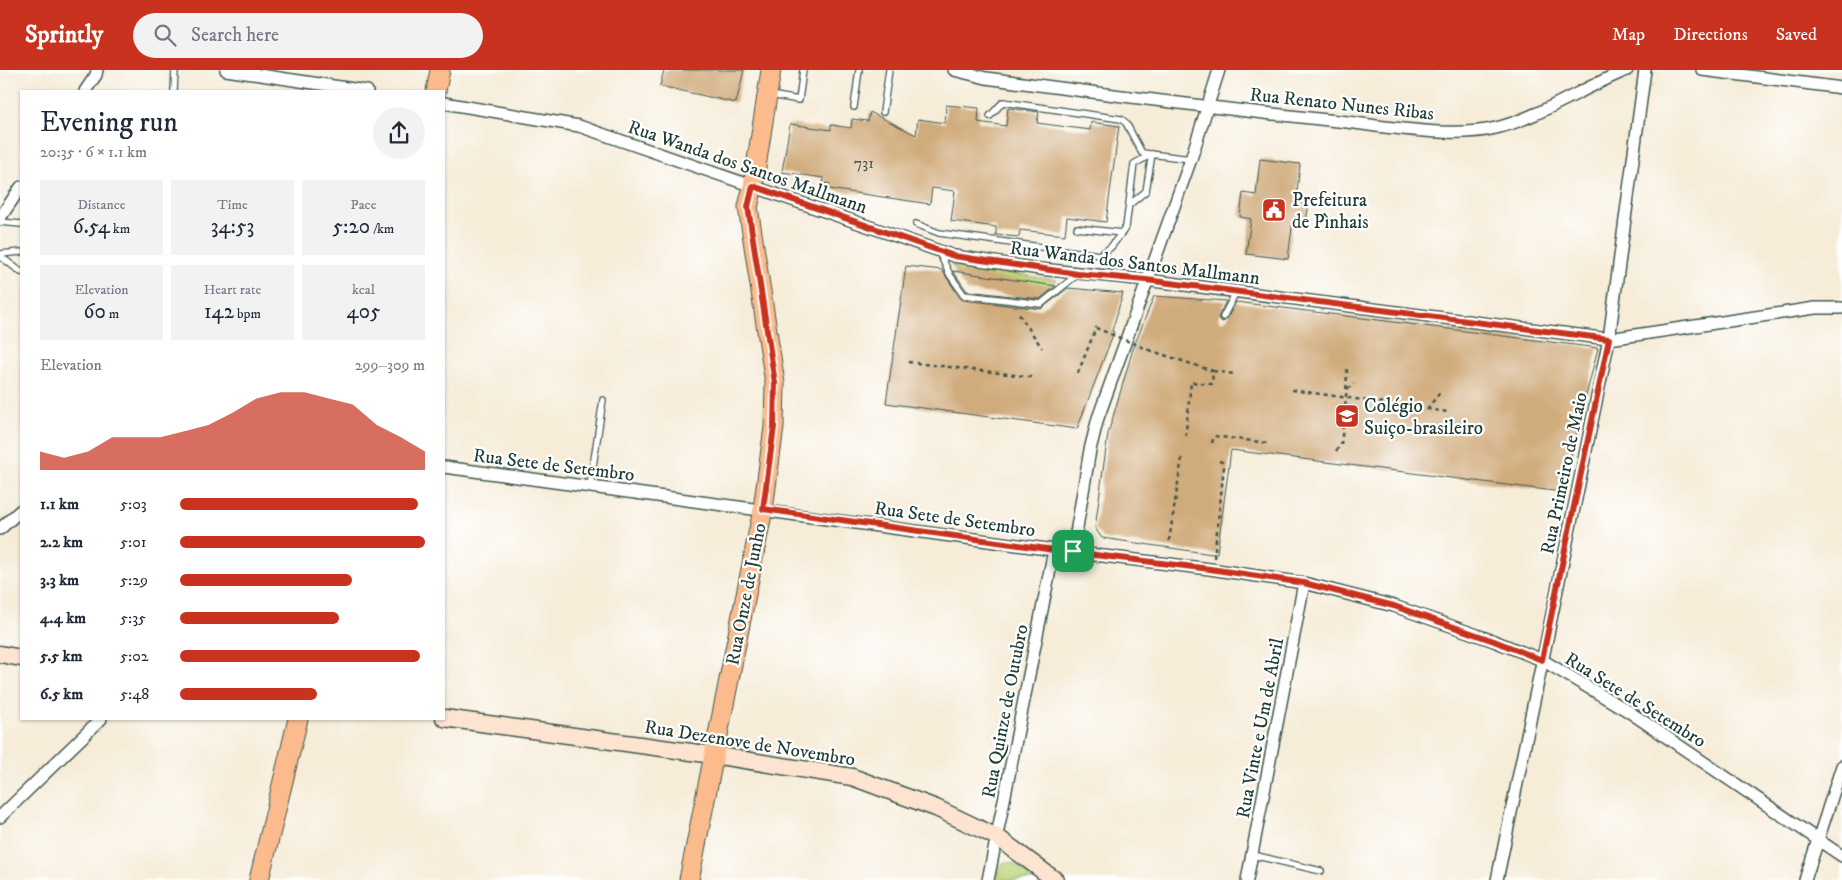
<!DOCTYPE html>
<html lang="en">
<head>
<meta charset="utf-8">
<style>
  body { margin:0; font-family:"IM FELL DW Pica",serif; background:#f2f2f3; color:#1f2937; height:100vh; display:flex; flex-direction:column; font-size:19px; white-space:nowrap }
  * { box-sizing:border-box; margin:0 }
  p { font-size:16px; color:#747a83 }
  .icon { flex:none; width:28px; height:28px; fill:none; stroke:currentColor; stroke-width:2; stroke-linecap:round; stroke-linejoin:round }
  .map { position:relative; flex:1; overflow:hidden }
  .panel { position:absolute; left:20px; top:20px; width:425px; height:630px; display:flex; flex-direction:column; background:#fff; border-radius:0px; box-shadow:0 1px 4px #0004 }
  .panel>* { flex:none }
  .pin { position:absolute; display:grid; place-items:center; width:42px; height:42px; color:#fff; margin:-21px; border-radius:10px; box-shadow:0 2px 8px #0006 }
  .round { display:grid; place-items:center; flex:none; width:52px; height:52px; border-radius:26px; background:#f2f2f3 }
  .overview { display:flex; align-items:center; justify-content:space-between; height:85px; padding:0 20px }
  h1 { font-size:28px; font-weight:600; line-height:38px }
  .stats { display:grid; grid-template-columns:repeat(3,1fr); gap:8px; height:85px; padding:5px 20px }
  .stats div { display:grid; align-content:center; border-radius:0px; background:#f2f2f3; text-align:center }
  .stats b { font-size:21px; font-weight:600 }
  .stats small { font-size:14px; font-weight:400 }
  .stats p { font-size:14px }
  .chart { height:140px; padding:10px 20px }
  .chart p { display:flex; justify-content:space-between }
  .chart svg { width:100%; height:90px; margin-top:5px; fill:#c8321e; opacity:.7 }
  ul { padding:0 20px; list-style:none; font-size:16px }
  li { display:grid; grid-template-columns:80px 60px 1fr; align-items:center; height:38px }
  li i { height:12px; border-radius:6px; background:#c8321e }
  header { display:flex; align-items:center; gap:30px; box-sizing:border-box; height:70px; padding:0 25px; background:#c8321e; color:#fff }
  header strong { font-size:24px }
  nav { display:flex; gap:28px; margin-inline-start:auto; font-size:18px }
  .search { width:350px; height:45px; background:#f2f2f3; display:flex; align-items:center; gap:12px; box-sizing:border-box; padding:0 18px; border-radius:28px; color:#747a83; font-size:19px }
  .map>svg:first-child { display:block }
  .green { fill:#bcd479; stroke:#6e8856 }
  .building { fill:#d0ab7c }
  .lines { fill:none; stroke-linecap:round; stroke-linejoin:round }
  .lane-casing { stroke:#3f574d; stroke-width:8 }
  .street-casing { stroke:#3f574d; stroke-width:14 }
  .secondary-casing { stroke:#3f574d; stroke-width:19 }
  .primary-casing { stroke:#3f574d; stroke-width:21 }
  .path { stroke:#3f574d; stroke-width:2.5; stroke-dasharray:4 4; stroke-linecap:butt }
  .lane { stroke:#fff; stroke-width:5.5 }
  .street { stroke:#fff; stroke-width:11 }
  .secondary { stroke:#fde4d1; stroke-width:16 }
  .primary { stroke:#fbbb8d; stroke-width:19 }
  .path-bridge { stroke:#3f574d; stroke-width:2.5; stroke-dasharray:4 4; stroke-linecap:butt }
  .route-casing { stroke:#fff; stroke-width:10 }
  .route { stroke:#c8321e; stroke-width:6 }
  .labels { text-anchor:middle; stroke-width:4.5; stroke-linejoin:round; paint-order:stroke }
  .number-label { font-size:16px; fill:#4b5846 }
  .street-label { font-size:19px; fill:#1f3d34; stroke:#fff }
  .poi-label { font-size:19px; fill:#1f3d34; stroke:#fff; text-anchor:start }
</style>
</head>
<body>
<header>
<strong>Sprintly</strong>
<div class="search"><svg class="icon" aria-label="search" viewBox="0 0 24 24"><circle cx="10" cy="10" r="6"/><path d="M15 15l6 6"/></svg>Search here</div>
<nav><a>Map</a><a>Directions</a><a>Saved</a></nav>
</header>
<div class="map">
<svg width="1842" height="810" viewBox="0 0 1842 810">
  <rect width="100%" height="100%" fill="#fff"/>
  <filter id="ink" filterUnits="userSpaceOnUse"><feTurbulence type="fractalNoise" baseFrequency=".02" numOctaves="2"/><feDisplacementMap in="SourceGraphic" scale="10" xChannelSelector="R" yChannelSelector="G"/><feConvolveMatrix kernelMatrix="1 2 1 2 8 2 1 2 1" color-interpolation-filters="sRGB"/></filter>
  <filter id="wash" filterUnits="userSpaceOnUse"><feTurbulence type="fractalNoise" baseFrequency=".0096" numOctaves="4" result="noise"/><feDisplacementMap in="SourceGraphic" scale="20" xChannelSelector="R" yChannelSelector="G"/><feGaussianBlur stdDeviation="1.12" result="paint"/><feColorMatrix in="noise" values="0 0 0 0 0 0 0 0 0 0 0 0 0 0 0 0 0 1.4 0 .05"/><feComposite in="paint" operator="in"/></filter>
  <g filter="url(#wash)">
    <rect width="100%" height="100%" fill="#f6ecd8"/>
    <path class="green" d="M951 195 1057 210 1041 223 968 213Z
      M1006 792 1013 793 1037 810H996C997 802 998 795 1006 792Z"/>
    <g id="blocks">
      <path class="building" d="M664 0H744L736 33 660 16Z
        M946 35 979 38 978 52 1006 56 1008 38 1039 42 1037 53 1090 60 1091 52 1119 56 1106 152 1067 147 1065 165 1020 160 1019 167 996 165V157L951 151 955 121 932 118 930 134 829 119 830 114 823 113 824 108 782 102 790 54 831 60V55L851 58 852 49 868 51 870 42 916 65 918 49 945 53Z
        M1260 89 1300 94 1296 131 1309 133 1306 152 1293 150 1288 189 1246 184 1251 149 1240 147 1243 123 1256 125Z
        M906 196 942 200 960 228 963 230 1041 239 1068 218 1123 223 1112 261 1114 262 1077 359 886 333Z
        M953 201 1056 216 1040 229 967 221Z
        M1154 226 1226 231 1218 247 1219 250 1223 252 1227 249 1236 232 1598 278 1562 422 1231 380 1217 483 1212 484 1102 468 1095 458 1108 364 1133 279Z"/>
    </g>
  </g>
  <g filter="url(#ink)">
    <use href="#blocks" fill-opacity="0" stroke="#3f574d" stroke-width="1"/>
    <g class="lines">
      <defs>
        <path id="lane" d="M174 21 175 0
          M770 25 799 30 803 0
          M854 37 859 0
          M883 42 889 0
          M990 46 1003 32 1121 49 1126 53 1142 83 1191 89
          M1129 135 1146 121 1152 84
          M0 152 21 154
          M916 154 939 163 1100 185 1111 177 1126 157 1134 94 1152 84
          M1077 158 1122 163
          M939 182 950 205 964 225 1041 234 1078 204
          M0 184 21 182
          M0 186 21 202
          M1223 247 1236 222
          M590 416 603 330
          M1253 785 1321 801"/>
        <path id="street" d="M226 0 367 21
          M954 0 986 8C1103 24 1220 39 1338 51 1383 56 1453 69 1496 58 1540 47 1584 17 1627 0
          M1702 0 1842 18
          M85 21 96 5 97 0
          M444 33 579 56 954 186 1040 199 1146 210 1609 269 1815 238H1842
          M0 148 21 117
          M444 397 1054 480 1210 499 1304 513 1394 536 1494 571 1542 590 1628 641 1842 786
          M0 459 21 440
          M1073 481 1090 380 1098 348 1191 89 1219 0
          M0 747 101 649
          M988 810 1054 480
          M1247 810 1304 513
          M1497 810 1609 269 1645 0
          M1805 810 1842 696"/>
        <path id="secondary" d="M0 584 21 588
          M444 648 713 685 852 707 936 738 997 767 1055 810"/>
        <path id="primary" d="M436 21 440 0
          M259 810 298 649
          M689 810 763 439 774 357 775 313 748 137 753 116 771 0"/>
      </defs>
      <use href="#lane" class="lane-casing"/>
      <use href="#street" class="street-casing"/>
      <use href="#secondary" class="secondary-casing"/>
      <use href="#primary" class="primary-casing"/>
      <path class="path" d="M1019 244 1042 278
        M1149 280 1213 301 1212 314 1191 312 1185 370
        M908 292 1032 307
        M1213 301 1235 304
        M1347 319 1354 314
        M1292 320 1448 342
        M1427 339 1441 321
        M1212 373 1214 366 1267 373
        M1336 381 1341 375 1346 328 1347 297
        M1169 471 1182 387
        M1214 488 1224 397 1222 392 1216 390"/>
      <use href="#lane" class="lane"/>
      <use href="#street" class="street"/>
      <use href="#secondary" class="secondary"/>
      <use href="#primary" class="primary"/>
      <path class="path-bridge" d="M1078 303 1096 258 1149 280"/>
    </g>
  </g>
  <g class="lines" filter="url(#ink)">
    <defs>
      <path id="route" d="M753 116 954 186 1078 204 1146 210 1609 269 1542 590 1494 571 1394 536 1304 513 1210 499 1054 480 763 439 774 357 775 313 748 137Z"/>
    </defs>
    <use href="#route" class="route-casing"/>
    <use href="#route" class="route"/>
  </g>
  <defs>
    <symbol id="civic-square" viewBox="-11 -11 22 22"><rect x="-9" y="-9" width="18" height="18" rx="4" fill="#c8321e" stroke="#fff"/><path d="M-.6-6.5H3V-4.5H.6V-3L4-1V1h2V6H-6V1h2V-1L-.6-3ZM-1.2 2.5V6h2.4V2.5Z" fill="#fff"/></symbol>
    <symbol id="school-square" viewBox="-11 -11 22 22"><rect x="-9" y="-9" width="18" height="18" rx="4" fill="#c8321e" stroke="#fff"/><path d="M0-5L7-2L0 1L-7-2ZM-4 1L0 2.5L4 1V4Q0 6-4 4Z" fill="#fff"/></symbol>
  </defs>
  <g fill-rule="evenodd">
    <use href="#civic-square" x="1260" y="126" width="28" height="28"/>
    <use href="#school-square" x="1333" y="332" width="28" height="28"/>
  </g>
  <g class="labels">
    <g class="number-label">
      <text x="864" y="98">731</text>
    </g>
    <g class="street-label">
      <text transform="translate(1342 33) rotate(6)" y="7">Rua Renato Nunes Ribas</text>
      <text transform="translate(748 96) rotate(19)" y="7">Rua Wanda dos Santos Mallmann</text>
      <text transform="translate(1135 192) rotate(7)" y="7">Rua Wanda dos Santos Mallmann</text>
      <text transform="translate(554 394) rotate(7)" y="7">Rua Sete de Setembro</text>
      <text transform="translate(1563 403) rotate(-78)" y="7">Rua Primeiro de Maio</text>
      <text transform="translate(955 448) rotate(8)" y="7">Rua Sete de Setembro</text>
      <text transform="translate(745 524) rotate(-79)" y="7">Rua Onze de Junho</text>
      <text transform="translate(1636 629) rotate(32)" y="7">Rua Sete de Setembro</text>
      <text transform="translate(1004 641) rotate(-79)" y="7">Rua Quinze de Outubro</text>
      <text transform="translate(1259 658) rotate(-79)" y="7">Rua Vinte e Um de Abril</text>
      <text transform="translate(750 672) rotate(9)" y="7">Rua Dezenove de Novembro</text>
    </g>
    <g class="poi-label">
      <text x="1292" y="136">Prefeitura<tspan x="1292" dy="22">de Pìnhais</tspan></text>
      <text x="1364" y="342">Colégio<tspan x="1364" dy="22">Suiço-brasileiro</tspan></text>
    </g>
  </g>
</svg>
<div class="pin" style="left:1073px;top:481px;background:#1e9e55"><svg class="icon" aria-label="arrive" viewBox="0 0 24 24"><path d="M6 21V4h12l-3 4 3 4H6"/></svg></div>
<section class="panel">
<div class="overview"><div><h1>Evening run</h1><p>20:35 · 6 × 1.1 km</p></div><a class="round"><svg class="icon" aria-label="share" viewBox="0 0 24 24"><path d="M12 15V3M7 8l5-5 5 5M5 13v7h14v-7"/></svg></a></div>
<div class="stats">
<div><p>Distance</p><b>6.54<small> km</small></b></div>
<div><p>Time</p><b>34:53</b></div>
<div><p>Pace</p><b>5:20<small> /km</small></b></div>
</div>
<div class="stats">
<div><p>Elevation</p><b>60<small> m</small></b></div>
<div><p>Heart rate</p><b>142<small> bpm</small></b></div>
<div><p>kcal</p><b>405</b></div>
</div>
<div class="chart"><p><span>Elevation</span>299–309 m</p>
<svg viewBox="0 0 160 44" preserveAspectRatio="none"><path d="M0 44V35L10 38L20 35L30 28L40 28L50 28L60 25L70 22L80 16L90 9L100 6L110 6L120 9L130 12L140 22L150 28L160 35V44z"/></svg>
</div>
<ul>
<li><b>1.1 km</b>5:03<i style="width:97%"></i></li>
<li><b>2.2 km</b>5:01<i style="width:100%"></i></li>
<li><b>3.3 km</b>5:29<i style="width:70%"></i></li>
<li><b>4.4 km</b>5:35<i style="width:65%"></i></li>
<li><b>5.5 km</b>5:02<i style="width:98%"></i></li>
<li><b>6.5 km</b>5:48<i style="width:56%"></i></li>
</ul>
</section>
</div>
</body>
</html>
